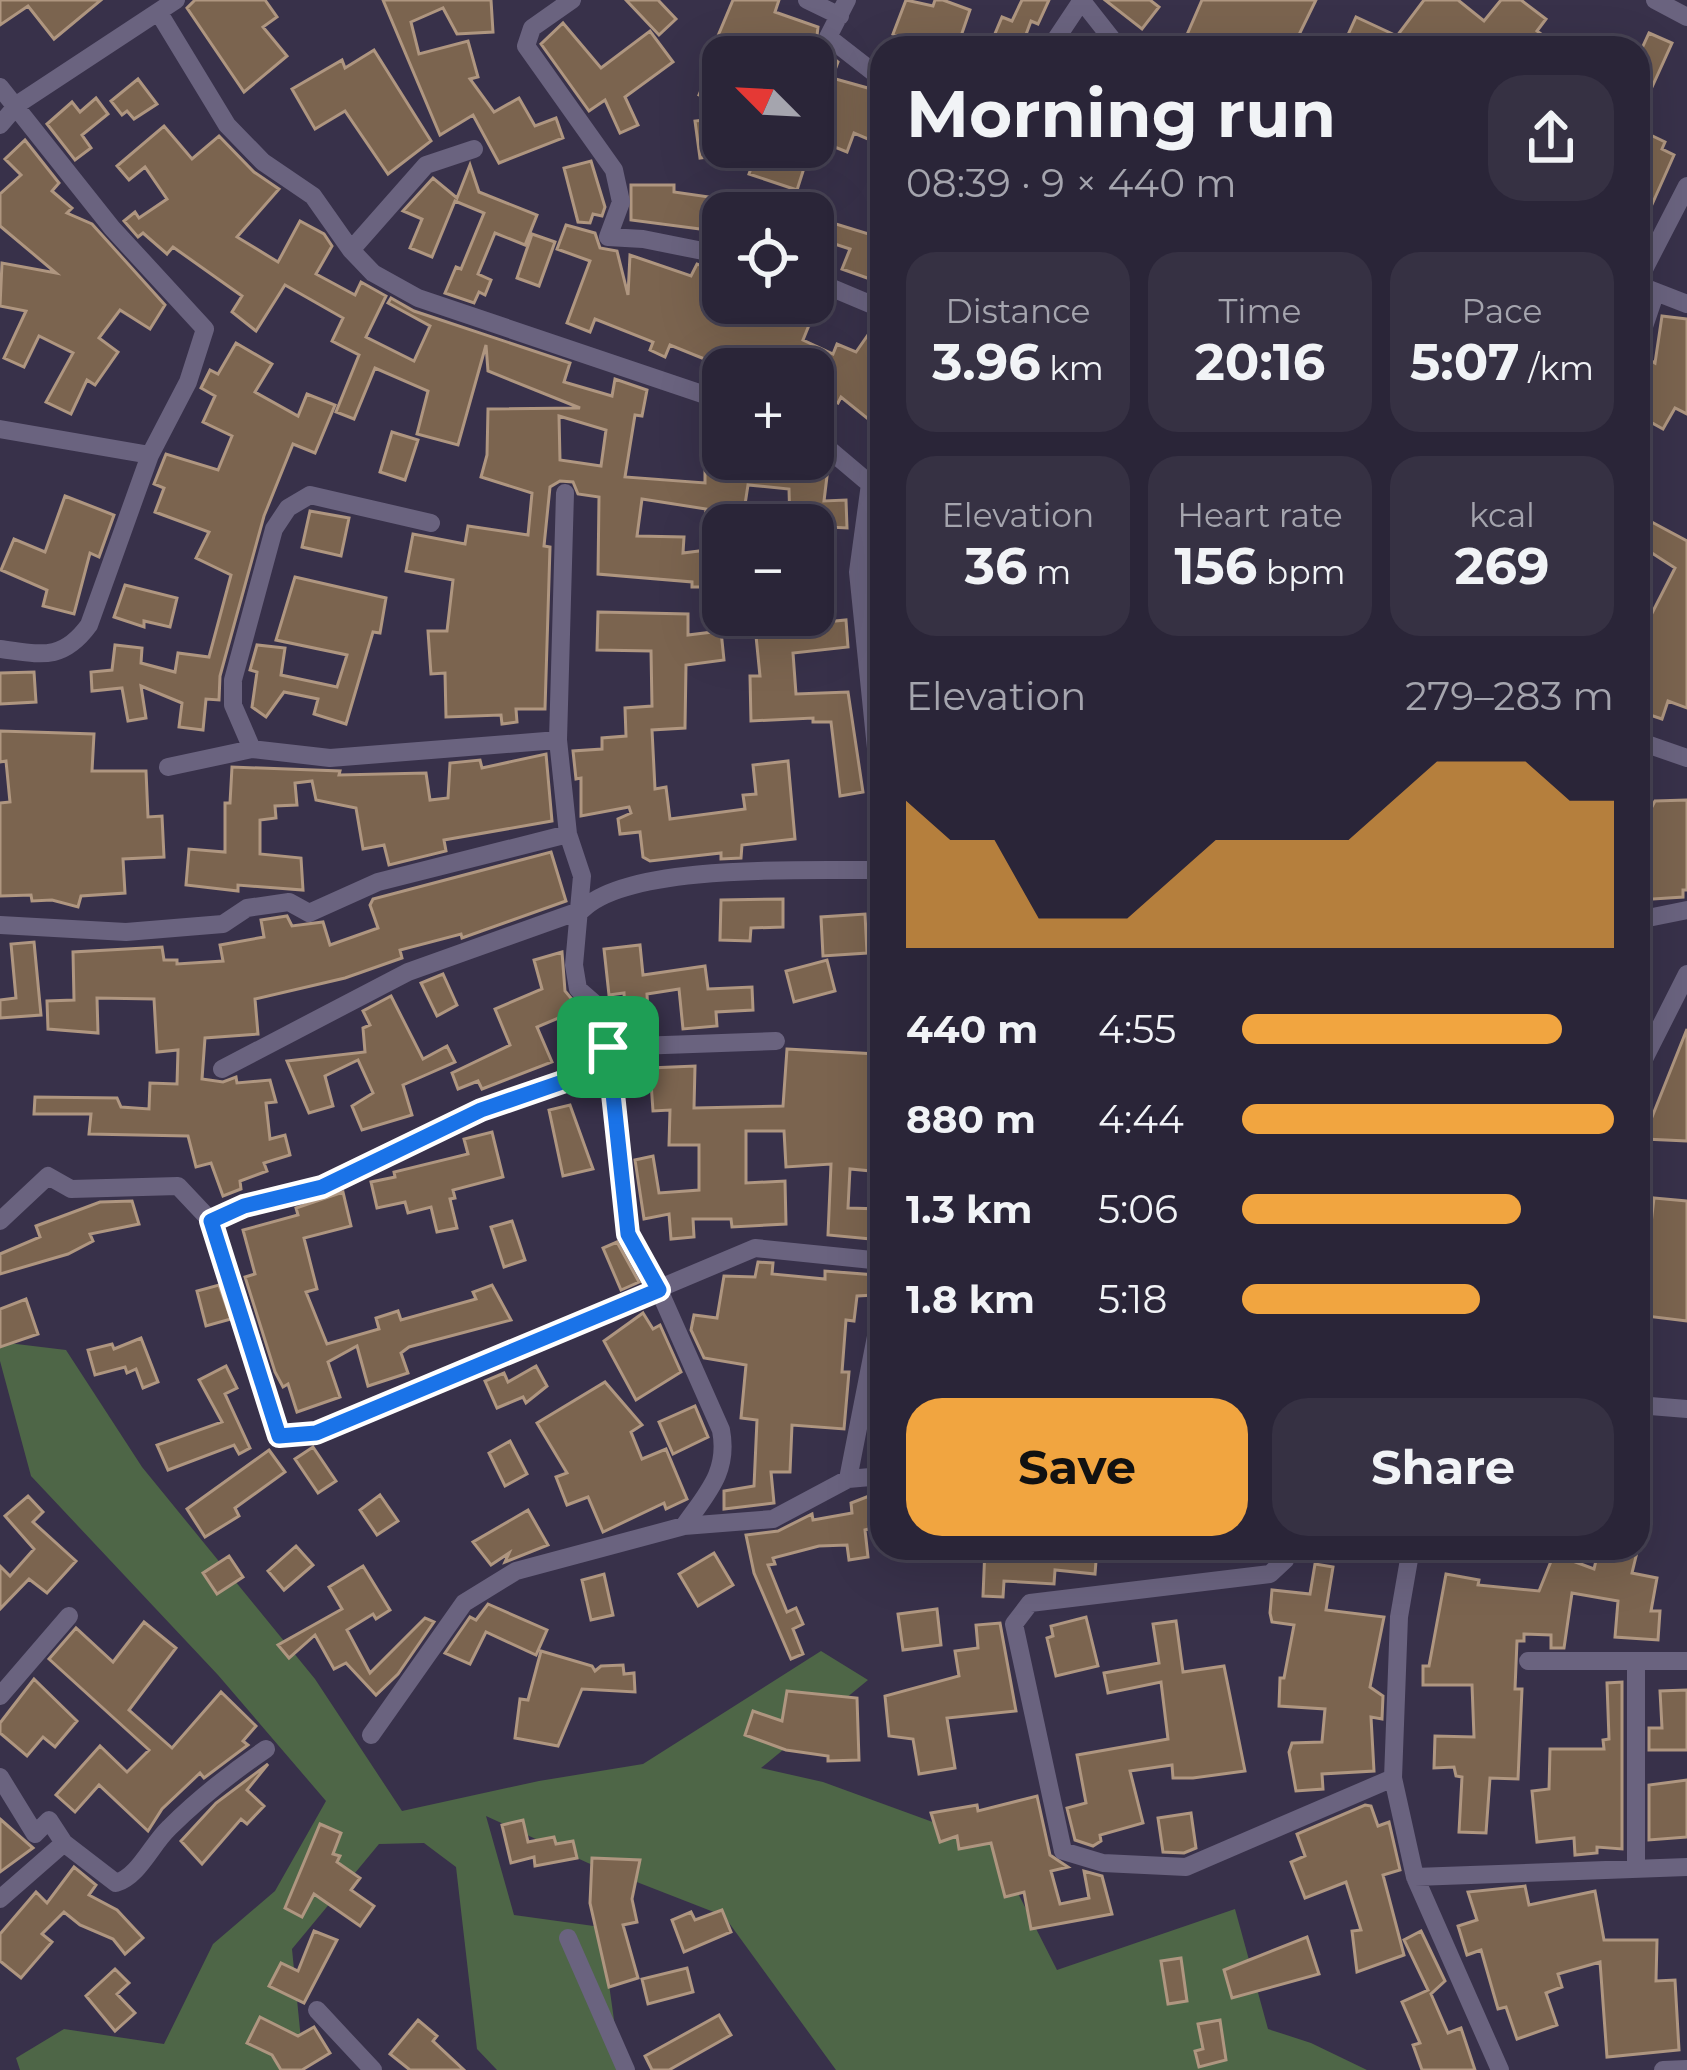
<!DOCTYPE html>
<html lang="en">
<head>
<meta charset="utf-8">
<style>
  body { margin:0; font-family:Montserrat,sans-serif; background:#363143; color:#f1f3f6; height:100vh; display:flex; flex-direction:column; font-size:45px; white-space:nowrap }
  * { box-sizing:border-box; margin:0 }
  p { font-size:39px; color:#a5a5ae }
  .icon { flex:none; width:66px; height:66px; fill:none; stroke:currentColor; stroke-width:2; stroke-linecap:round; stroke-linejoin:round }
  .map { position:relative; flex:1; overflow:hidden }
  .details { position:absolute; left:870px; top:36px; width:780px; height:1524px; display:flex; flex-direction:column; background:#2a2538; border-radius:36px; box-shadow:0 12px 48px #0002,0 0 0 3px #464253 }
  .details>* { flex:none }
  .needle { width:78px; rotate:294deg }
  .buttons { position:absolute; left:702px; top:36px; display:grid; gap:24px }
  .buttons a { display:grid; place-items:center; width:132px; height:132px; border-radius:24px; background:#2a2538; box-shadow:0 12px 48px #0002,0 0 0 3px #464253; font-size:60px }
  .pin { position:absolute; display:grid; place-items:center; width:102px; height:102px; color:#fff; margin:-51px; border-radius:24px; box-shadow:0 6px 18px #0006 }
  .round { display:grid; place-items:center; flex:none; width:126px; height:126px; border-radius:36px; background:#363143 }
  .overview { display:flex; align-items:center; justify-content:space-between; height:204px; padding:0 36px }
  h1 { font-size:66px; font-weight:700; line-height:90px }
  .metrics { display:grid; grid-template-columns:repeat(3,1fr); gap:18px; height:204px; padding:12px 36px }
  .metrics div { display:grid; align-content:center; border-radius:30px; background:#363143; text-align:center }
  .metrics b { font-size:51px; font-weight:700 }
  .metrics small { font-size:33px; font-weight:400 }
  .metrics p { font-size:33px }
  .chart { height:336px; padding:24px 36px }
  .chart p { display:flex; justify-content:space-between }
  .chart svg { width:100%; height:216px; margin-top:12px; fill:#f1a540; opacity:.7 }
  .button { display:flex; gap:24px; margin-top:auto; padding:24px 36px }
  .button a { flex:1; height:138px; border-radius:36px; background:#f1a540; color:#111; font-size:48px; font-weight:700; line-height:138px; text-align:center }
  .button a+a { background:#363143; color:#f1f3f6 }
  ul { padding:0 36px; list-style:none; font-size:39px }
  li { display:grid; grid-template-columns:192px 144px 1fr; align-items:center; height:90px }
  li i { height:30px; border-radius:15px; background:#f1a540 }
  .map>svg:first-child { display:block }
  .green { fill:#4e6647 }
  .building { fill:#7b644f; stroke:#af9680; stroke-width:3; fill-rule:evenodd }
  .lines { fill:none; stroke-linecap:round; stroke-linejoin:round }
  .street { stroke:#6a637f; stroke-width:18 }
  .route-casing { stroke:#fff; stroke-width:24 }
  .route { stroke:#1a73e8; stroke-width:15 }
</style>
</head>
<body>
<div class="map">
<svg width="1687" height="2070" viewBox="0 0 1687 2070">
  <rect width="100%" height="100%" fill="#38314a"/>
  <path class="green" d="M0 1342 66 1350 142 1467 315 1679 402 1811 539 1781 643 1764 821 1651 868 1680 761 1768 823 1782 993 1844 1057 1970 1235 1909 1268 2029 1311 2043 1367 2070H836L724 1916 588 1863 486 1816 514 1915 601 1927 621 2070H497L477 2049 456 1867 424 1843 379 1844 292 1949 304 2070H20L16 2058 64 2029 164 2044 213 1944 275 1891 326 1801 218 1675 31 1476 0 1361Z"/>
  <path class="building" d="M0 0H101L54 39 28 6 0 25Z
    M195 0H265L277 17 263 27 287 56 244 92 187 8Z
    M383 0H491L493 32 457 34 443 8 411 22 419 54 468 41 478 77 470 79 494 112 519 98 535 126 556 118 563 138 499 163 473 115 440 135Z
    M626 0H658L676 19 659 35Z
    M733 0H779L775 12 818 27 816 44 838 62 832 78 882 92V145L854 133 847 152 827 144 835 124 813 116V57H793L758 39 750 57H723V105L699 95 707 76 702 74Z
    M906 0 933 6 935 0H943L970 10 960 39 955 37 951 48H932L893 34Z
    M1022 0H1049L1038 24 1031 21 1021 48H989L1002 17 1012 21Z
    M1105 0H1150L1159 7 1142 29Z
    M1202 0H1316L1294 45 1277 37 1272 48H1210L1186 37Z
    M1424 0H1458L1484 21 1501 0H1521L1546 19 1537 31 1560 48H1342L1356 17 1397 36Z
    M563 23 601 68 650 31 673 62 625 97 638 125 620 133 605 100 589 111 541 44Z
    M1649 33 1672 43 1638 118V57Z
    M374 50 431 141 388 174 345 111 315 129 292 89 342 60 345 68Z
    M138 79 157 104 134 119 127 111 122 115 111 101Z
    M96 98 108 114 82 135 91 148 75 160 47 124 72 102 80 112Z
    M723 118V155L700 158 695 121Z
    M164 126 192 159 219 136 254 172 279 189 237 237 278 262 300 221 324 234 332 246 316 274 355 295 361 282 386 296 366 337 414 361 430 326 388 303 391 298 414 311 570 363 564 382 612 396 615 379 647 390 642 416 635 415 625 477 705 483V410L723 414V459L828 468 824 501 846 500 847 528 790 525 789 489 748 485 742 524 705 518 706 509 642 499 637 536 684 537 683 553 723 548V577L709 579 710 587H692V582L598 574 599 497 578 494 573 482 560 481 550 487 544 546 550 547 545 709H516L517 722 502 724 501 715 446 717 445 673 431 674 428 631H447L453 580 406 571 413 534 465 544 468 526 528 535 532 493 481 477 487 455 488 409 580 408 488 371 486 345 458 445 417 434 428 391 375 368 354 419 336 412 359 355 332 341 343 318 285 285 256 331 232 312 242 296 173 247 167 254 143 233 138 237 124 221 135 212 139 218 167 199 145 167 129 180 117 166ZM559 416 606 430 601 466 560 460Z
    M1638 129 1665 142 1662 149 1674 155 1638 236Z
    M25 140 59 183 52 191 72 208 67 213 92 224 165 305 150 329 120 310 99 338 118 352 95 385 87 380 71 414 46 402 73 353 39 336 24 367 4 358 26 311 0 306 2 263 56 273 0 226V194L21 175 5 159Z
    M758 149 805 165 797 190 749 174Z
    M591 161 605 207 602 216 593 214 590 223 578 222 564 168Z
    M470 165 479 192 537 215 525 245 495 233 478 274 491 280 485 295 479 292 474 303 445 293 456 267 461 269 484 213 455 201 432 257 410 248 422 219 403 211 433 178 457 198Z
    M631 185H674V192L723 199V232L631 220Z
    M813 217 882 238V277L872 273 870 279 842 269 850 249 813 237Z
    M566 225 595 233 600 248 617 251 628 295 630 255 691 276 697 264 718 271 723 292 718 318 735 323 741 303H818L803 340 833 354 837 344 856 352 877 322H882V430L841 397 838 403 813 391V369H729L670 345 665 357 650 350 653 342 595 319 590 332 567 323 590 261 557 249Z
    M532 234 555 242 539 286 517 278Z
    M1662 316 1687 319V414L1675 408 1663 429 1638 415V379L1648 359 1655 363Z
    M236 343 272 364 255 392 298 416 307 394 335 405 315 453 293 444 264 516 220 676 219 700 206 699 203 730 179 727 182 703 141 686 146 718 128 721 122 688 92 691 91 672 112 670 115 645 142 648 141 663 175 672 178 653 209 657 231 575 196 558 209 532 155 512 164 488 154 484 166 454 218 470 232 436 203 422 215 396 201 388 210 370 218 374Z
    M392 432 418 440 405 480 380 472Z
    M65 496 114 515 99 557 90 553 74 614 43 606 47 590 1 570 14 539 45 552Z
    M310 511 349 518 341 556 302 547Z
    M1648 520 1687 541V708L1668 701 1662 719 1638 711V619L1647 623 1675 568 1638 544Z
    M295 577 386 598 380 633 373 632 346 724 314 714 318 699 284 692 266 717 252 707 257 672 250 670 257 645 285 648 281 675 337 687 347 655 276 640Z
    M125 585 177 598 170 627 144 621V627L114 617Z
    M598 612 688 614V635L721 631 724 660 686 665 685 728 652 730 655 789 666 787 670 819 745 809 743 795 756 794 753 765 788 761 795 839 742 845 741 858 721 859V853L650 861 643 857 640 832 620 834 618 819 631 813 629 807 581 816V778L576 779 573 751 602 749V738L626 736 625 708 652 706 651 651 597 650Z
    M846 620 848 647 793 653 796 694 848 692 863 792 840 796 831 722H813V718L751 721 750 676H760L756 636 784 633V626Z
    M34 672 36 702 0 704V673Z
    M0 731 94 734 92 771H146L148 817 162 816 164 857 123 859 125 893 81 896 78 907 52 900 32 901 31 895 0 896V803L10 802 6 761 0 762Z
    M546 754 552 821 444 840 446 851 389 865 384 845 363 849 356 808 316 800 312 781 295 783 297 805 275 806 276 818 260 820V854L301 858 303 890 238 885V891L186 885 189 849 225 852V803H230L232 767 340 771 339 775 426 773 430 800 448 798 450 763 480 760 482 768Z
    M1687 800V890H1683V897L1638 900V833L1655 801Z
    M551 852 566 901 462 938 461 934 400 950 402 958 345 978 255 999 258 1034 205 1038 202 1079 223 1082 236 1077 237 1083 270 1080 276 1102 266 1103 270 1139 285 1135 290 1155 264 1163 267 1171 240 1181 241 1189 223 1196 211 1163 196 1167 188 1136 89 1134 91 1114H34L35 1097 117 1098 121 1107 149 1109 150 1083 177 1084 178 1050 157 1052 154 999 97 998 98 1033 48 1029 47 1001 74 1000 73 952 162 947 164 960H177V964L223 961 220 945 264 937 261 920 287 916 292 926 323 922 330 945 378 928 370 905 373 899Z
    M783 899V927L751 928 750 941 720 940 721 900Z
    M865 914 867 953 823 956 821 917Z
    M34 942 41 1015 0 1018V1000L16 998 11 944Z
    M640 945 643 975 705 966 708 989 752 987 753 1010 716 1012 717 1026 683 1029 679 989 647 994 649 1031 626 1033 624 993 609 995 604 949Z
    M562 952 565 991 580 1009 537 1027 552 1062 482 1089 478 1081 458 1089 452 1073 510 1045 495 1009 542 989 534 960Z
    M827 960 835 991 794 1002 786 971Z
    M443 974 457 1005 437 1016 421 983Z
    M391 996 423 1059 447 1046 455 1062 403 1085 412 1115 362 1130 352 1106 373 1093 358 1060 325 1076 333 1106 309 1113 287 1061 365 1052 363 1028 370 1025 363 1011Z
    M1687 1029V1141L1645 1139 1647 1116 1652 1117Z
    M787 1049 876 1054 874 1114H882V1172L850 1169 848 1208 882 1209V1240L828 1235 831 1164 786 1167 784 1131H746V1183L785 1181 786 1224 732 1227 731 1219H693L694 1237 671 1239 669 1214 644 1219 635 1160 653 1156 659 1193 699 1190V1145H669L670 1110 653 1111 650 1068 695 1066 694 1108 783 1106Z
    M570 1105 593 1169 563 1176 549 1110Z
    M492 1132 503 1177 453 1190 455 1198 450 1199 457 1228 437 1232 431 1207 408 1213 405 1202 377 1208 371 1182 395 1177 394 1172 468 1154 464 1139Z
    M343 1192 351 1226 304 1238 317 1289 306 1292 327 1344 379 1329 376 1318 398 1311 401 1320 476 1299 473 1292 492 1285 511 1320 409 1347 401 1353 408 1373 368 1386 357 1346 328 1362 340 1397 297 1412 288 1384 283 1387 275 1372 245 1277 255 1274 243 1230 298 1215 296 1208Z
    M1654 1198 1687 1201V1321L1638 1315V1241H1649Z
    M132 1201 139 1224 90 1234 93 1241 68 1254 0 1274V1254L40 1237 36 1226 100 1202Z
    M512 1221 525 1260 504 1267 491 1227Z
    M617 1242 639 1282 621 1290 603 1248Z
    M758 1262 773 1263 772 1274 825 1279V1271L875 1275V1295L857 1296 854 1321 846 1320 842 1372H849L844 1429 792 1425 790 1472H771L774 1503 724 1509V1491L754 1486 757 1420 741 1418 746 1365 704 1358 691 1330 694 1315 717 1318 724 1276 755 1277Z
    M219 1285 231 1319 206 1326 197 1291Z
    M26 1299 38 1334 0 1347V1309Z
    M643 1313 653 1329 660 1325 681 1372 636 1400 604 1341Z
    M141 1338 158 1382 143 1388 136 1369 127 1373 125 1367 95 1375 88 1350 112 1344 114 1349Z
    M226 1366 237 1388 225 1394 250 1448 239 1454 234 1445 168 1470 157 1445 222 1422 199 1380Z
    M536 1366 547 1386 526 1403 523 1397 497 1408 485 1381 504 1373 508 1382Z
    M605 1382 642 1425 631 1432 642 1459 666 1449 687 1499 666 1509 664 1503 603 1532 588 1497 567 1505 556 1477 567 1473 537 1423Z
    M695 1406 708 1437 673 1454 659 1422Z
    M510 1441 527 1474 505 1486 489 1453Z
    M313 1447 336 1481 318 1493 295 1459Z
    M269 1450 285 1472 235 1508 239 1516 205 1537 187 1509Z
    M882 1491V1541L876 1542 873 1528 865 1530 868 1557 849 1560 847 1545 819 1546 773 1558 775 1564 768 1565 787 1612 796 1608 803 1624 793 1629 803 1654 791 1659 754 1573 746 1535 778 1531 812 1514 813 1520 852 1513 851 1503Z
    M380 1495 398 1521 377 1535 360 1510Z
    M28 1496 43 1512 33 1522 76 1561 47 1593 29 1579 0 1609V1566L10 1576 34 1549 5 1516Z
    M528 1510 548 1545 505 1562 509 1553 491 1565 473 1542Z
    M296 1546 313 1565 284 1590 268 1571Z
    M985 1548 1072 1553V1548H1097L1095 1574 1055 1570 1054 1584 1004 1581 1003 1597 983 1596Z
    M1599 1548H1638L1632 1573 1657 1578 1651 1611H1660L1658 1640 1615 1637 1618 1601 1572 1593 1564 1648H1551V1635L1524 1634V1641H1517L1515 1689H1522L1518 1779 1490 1778 1486 1833 1459 1832 1462 1777 1456 1776 1454 1767 1434 1768 1435 1736 1474 1737 1472 1685H1423V1666H1429L1446 1574 1479 1580 1478 1585 1539 1591 1554 1554 1594 1569Z
    M714 1553 733 1585 698 1606 679 1574Z
    M229 1556 243 1577 217 1594 203 1573Z
    M1315 1564 1333 1567 1326 1610 1384 1617 1370 1687 1383 1696 1382 1719 1371 1717 1374 1771 1322 1774 1323 1789 1296 1791 1289 1752 1292 1743 1322 1742 1325 1709 1279 1706 1280 1678H1284L1294 1625 1272 1622 1270 1613 1272 1590 1310 1594Z
    M363 1566 390 1610 376 1619 373 1614 347 1630 370 1673 425 1618 434 1622 398 1674 376 1695 346 1663 334 1669 315 1635 289 1658 278 1645 342 1609 329 1587Z
    M604 1574 613 1615 591 1620 582 1580Z
    M488 1604 547 1630 536 1655 486 1632 470 1664 445 1653 470 1617 476 1620Z
    M937 1609 941 1645 903 1650 898 1614Z
    M1086 1617 1098 1666 1056 1676 1047 1638 1053 1636 1051 1626Z
    M1176 1621 1183 1672 1224 1666 1245 1771 1193 1778H1173L1172 1765 1130 1771 1143 1823 1100 1835 1101 1841 1093 1846 1075 1840 1067 1808 1086 1803 1077 1755 1168 1739 1161 1682 1108 1693 1104 1673 1159 1663 1153 1624Z
    M144 1622 176 1648 129 1710 172 1748 221 1692 256 1726 243 1741 248 1745 204 1778 200 1773 162 1809 148 1831 99 1785 75 1812 56 1795 100 1746 127 1772 149 1750 49 1659 76 1628 113 1662Z
    M1000 1623 1016 1711 947 1718 955 1768 919 1774 913 1739 889 1736 885 1696 959 1676 955 1651 978 1648 976 1625Z
    M541 1651 592 1666 595 1671 601 1666 623 1665 624 1674 634 1673 635 1692 582 1689 558 1746 515 1738 520 1699 528 1700Z
    M34 1679 77 1721 55 1747 43 1737 27 1756 0 1733V1723Z
    M1622 1682V1849L1597 1847V1853L1575 1855 1574 1838 1537 1842 1532 1791 1549 1789 1550 1749H1604L1603 1740 1609 1739 1607 1683Z
    M1687 1690V1750H1649V1728H1662L1660 1691Z
    M787 1691 857 1698 859 1760 828 1761V1756L786 1750 745 1735 753 1711 782 1721Z
    M268 1764 247 1790 264 1806 247 1824 241 1819 202 1864 181 1841 216 1803Z
    M1687 1780V1837L1649 1840V1785Z
    M1037 1796 1050 1855 1068 1867 1051 1871 1060 1904 1089 1898 1084 1871 1102 1876 1112 1914 1031 1929 1024 1892 1005 1897 991 1843 959 1849 957 1836 940 1842 931 1813 977 1805 978 1811Z
    M1365 1805 1371 1806 1378 1826 1389 1822 1400 1870 1383 1875 1404 1955 1357 1972 1352 1931 1361 1930 1346 1882 1305 1898 1291 1862 1305 1856 1297 1834Z
    M1191 1813 1196 1848 1184 1853 1163 1852 1158 1818Z
    M0 1819 33 1848 0 1872Z
    M523 1820 528 1842 554 1837 556 1844 573 1841 577 1858 535 1866 534 1857 511 1863 502 1825Z
    M320 1824 341 1833 333 1854 340 1856 337 1862 360 1878 351 1890 374 1906 360 1926 314 1894 302 1917 285 1908Z
    M592 1858 640 1860 632 1899 637 1922 623 1925 638 1978 609 1987 590 1903Z
    M74 1867 96 1885 89 1895 117 1910 143 1938 125 1954 113 1939 80 1925 64 1912 42 1934 52 1942 21 1978 0 1961V1934L36 1892 47 1903Z
    M1525 1886 1529 1905 1595 1891 1604 1940H1657L1656 1981 1675 1980 1679 2050 1607 2057 1600 1962 1558 1974 1562 1987 1546 1993 1557 2025 1517 2039 1506 2007 1498 2009 1481 1950 1467 1955 1458 1926 1477 1920 1468 1892Z
    M722 1910 731 1932 684 1952 672 1920 691 1912 695 1920Z
    M314 1931 337 1940 304 2003 269 1986 281 1963 298 1971Z
    M1421 1931 1445 1981 1431 1994 1448 2033 1461 2028 1475 2070H1422L1413 2045 1420 2043 1402 2002 1428 1990 1404 1940Z
    M1307 1937 1319 1974 1232 1998 1224 1970Z
    M1181 1958 1187 2001 1168 2004 1161 1961Z
    M687 1968 693 1992 648 2004 642 1979Z
    M115 1969 129 1983 117 1994 135 2013 115 2031 86 1996Z
    M719 2015 731 2035 669 2070H652L645 2056Z
    M260 2017 298 2036 314 2027 330 2053 302 2070H281L272 2055 247 2043Z
    M418 2020 437 2036 433 2041 464 2070H410L390 2054Z
    M1220 2020 1226 2060 1199 2067 1195 2051 1203 2049 1198 2024Z"/>
  <g class="lines">
    <path class="street" d="M572 0 532 28 526 46 614 170 621 202 608 237 643 239 723 255
      M807 0 840 16
      M847 0 828 37 882 79
      M1655 0 1687 17
      M1082 1 1119 48
      M159 13 227 125 263 162 313 196 351 250 373 273 418 298 723 401
      M1050 48 1082 0
      M0 87 112 228 205 329 188 382 150 455 89 625C62 662 40 654 0 649
      M0 125 18 104 176 0
      M351 250 426 165 474 149
      M813 280 882 309
      M1638 281 1687 186
      M1638 285 1687 304
      M1638 344 1655 294
      M0 429 150 455
      M813 429 825 446 870 484 858 572 882 807
      M558 740 565 493
      M1638 741 1687 758
      M252 749 233 705V680L274 529 288 508 310 495 431 523
      M168 767 252 749 330 758 558 740 568 834
      M1638 920 1687 910
      M0 925 126 932 223 924 247 908 289 902 309 913 378 882 568 834 582 876 574 965 578 989 601 1009 608 1047 574 1078 481 1110 323 1187 244 1206 211 1221 178 1186 71 1189 48 1176 0 1221
      M222 1069 408 972 582 910C629 862 813 871 882 870
      M1638 1071 1687 974
      M211 1221 247 1323 279 1436 316 1433 755 1248 882 1261
      M1638 1405 1687 1409
      M848 1479 882 1306
      M684 1526C707 1493 729 1472 721 1430L659 1290 628 1234 608 1047 776 1041
      M1290 1548 1285 1560 1270 1574 1030 1603 1014 1624 1063 1851 1103 1863 1186 1867 1393 1778
      M1411 1548 1399 1617 1393 1778 1415 1877 1500 2070
      M1528 1661H1687
      M0 1696 69 1616
      M371 1735 464 1603 516 1571 684 1526 773 1519 848 1479 882 1476
      M0 1777 35 1834 49 1820 64 1843 116 1883C139 1876 151 1845 169 1828 198 1799 231 1773 266 1749
      M1636 1866V1662
      M1415 1877 1687 1867
      M0 1899 64 1843
      M568 1938 626 2070
      M317 2010 373 2070
      M1663 2070 1687 2069"/>
  </g>
  <g class="lines">
    <defs>
      <path id="route" d="M608 1047 628 1234 659 1290 316 1433 279 1436 211 1221 244 1206 322 1187 481 1110 574 1078Z"/>
    </defs>
    <use href="#route" class="route-casing"/>
    <use href="#route" class="route"/>
  </g>
</svg>
<div class="buttons">
<a><svg class="needle" viewBox="-14 -14 28 28"><path d="M0-13l5 13h-10z" fill="#e53935"/><path d="M0 13l5-13h-10z" fill="#a5a5ae"/></svg></a>
<a><svg class="icon" aria-label="locate" viewBox="0 0 24 24"><circle cx="12" cy="12" r="6"/><path d="M12 2v4M12 18v4M2 12h4M18 12h4"/></svg></a>
<a>+</a>
<a>−</a>
</div>
<div class="pin" style="left:608px;top:1047px;background:#1e9e55"><svg class="icon" aria-label="arrive" viewBox="0 0 24 24"><path d="M6 21V4h12l-3 4 3 4H6"/></svg></div>
<section class="details">
<div class="overview"><div><h1>Morning run</h1><p>08:39 · 9 × 440 m</p></div><a class="round"><svg class="icon" aria-label="share" viewBox="0 0 24 24"><path d="M12 15V3M7 8l5-5 5 5M5 13v7h14v-7"/></svg></a></div>
<div class="metrics">
<div><p>Distance</p><b>3.96<small> km</small></b></div>
<div><p>Time</p><b>20:16</b></div>
<div><p>Pace</p><b>5:07<small> /km</small></b></div>
</div>
<div class="metrics">
<div><p>Elevation</p><b>36<small> m</small></b></div>
<div><p>Heart rate</p><b>156<small> bpm</small></b></div>
<div><p>kcal</p><b>269</b></div>
</div>
<div class="chart"><p><span>Elevation</span>279–283 m</p>
<svg viewBox="0 0 160 44" preserveAspectRatio="none"><path d="M0 44V14L10 22L20 22L30 38L40 38L50 38L60 30L70 22L80 22L90 22L100 22L110 14L120 6L130 6L140 6L150 14L160 14V44z"/></svg>
</div>
<ul>
<li><b>440 m</b>4:55<i style="width:86%"></i></li>
<li><b>880 m</b>4:44<i style="width:100%"></i></li>
<li><b>1.3 km</b>5:06<i style="width:75%"></i></li>
<li><b>1.8 km</b>5:18<i style="width:64%"></i></li>
</ul>
<div class="button"><a>Save</a><a>Share</a></div>
</section>
</div>
</body>
</html>
